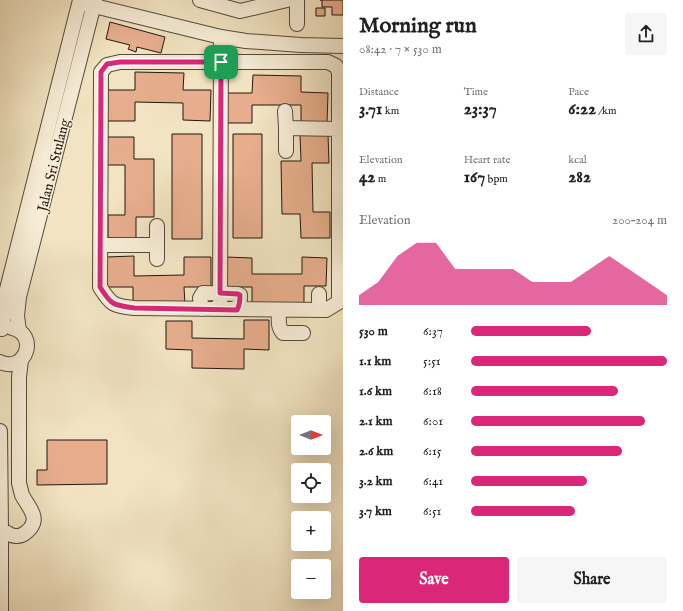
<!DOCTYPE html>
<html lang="en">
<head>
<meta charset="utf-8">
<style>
  body { margin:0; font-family:"IM FELL English",serif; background:#f6f6f6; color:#202124; height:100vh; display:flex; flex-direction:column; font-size:15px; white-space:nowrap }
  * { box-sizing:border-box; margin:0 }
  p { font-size:13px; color:#757577 }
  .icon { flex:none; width:22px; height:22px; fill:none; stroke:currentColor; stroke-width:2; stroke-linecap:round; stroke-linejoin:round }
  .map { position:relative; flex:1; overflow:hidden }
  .drawer { display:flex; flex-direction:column; background:#fff; width:340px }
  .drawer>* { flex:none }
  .needle { width:26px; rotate:90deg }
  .fabs { position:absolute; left:291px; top:415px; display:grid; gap:8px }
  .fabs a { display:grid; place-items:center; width:40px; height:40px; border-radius:4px; background:#fff; box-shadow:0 4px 16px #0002; font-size:20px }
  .pin { position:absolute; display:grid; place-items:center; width:34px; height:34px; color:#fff; margin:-17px; border-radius:8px; box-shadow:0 2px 6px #0006 }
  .round { display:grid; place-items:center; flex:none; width:42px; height:42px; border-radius:4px; background:#f6f6f6 }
  .summary { display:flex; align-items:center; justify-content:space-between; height:68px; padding:0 16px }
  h1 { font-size:22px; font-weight:700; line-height:30px }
  .metrics { display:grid; grid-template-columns:repeat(3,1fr); gap:6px; height:68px; padding:4px 16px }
  .metrics div { display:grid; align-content:center }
  .metrics b { font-size:17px; font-weight:700 }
  .metrics small { font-size:11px; font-weight:400 }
  .metrics p { font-size:11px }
  .chart { height:112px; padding:8px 16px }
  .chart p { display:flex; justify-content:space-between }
  .chart svg { width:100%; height:72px; margin-top:4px; fill:#db2777; opacity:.7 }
  .primary-button { display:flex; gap:8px; margin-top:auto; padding:8px 16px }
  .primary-button a { flex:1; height:46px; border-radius:4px; background:#db2777; color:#fff; font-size:16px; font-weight:700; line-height:46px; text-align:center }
  .primary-button a+a { background:#f6f6f6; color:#202124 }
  ul { padding:0 16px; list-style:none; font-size:13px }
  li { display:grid; grid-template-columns:64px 48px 1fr; align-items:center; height:30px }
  li i { height:10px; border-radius:5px; background:#db2777 }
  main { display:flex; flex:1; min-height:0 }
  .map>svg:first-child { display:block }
  .building { fill:#e7ae8d; stroke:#20170e }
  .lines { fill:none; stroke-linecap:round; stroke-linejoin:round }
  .minor-casing { stroke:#544a3b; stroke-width:16 }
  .minor { stroke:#f7edd7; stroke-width:14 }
  .route-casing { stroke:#fff; stroke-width:8 }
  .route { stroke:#db2777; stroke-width:5 }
  .labels { text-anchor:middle; stroke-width:3; stroke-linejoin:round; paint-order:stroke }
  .street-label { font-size:14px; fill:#20170e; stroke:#f7edd7 }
</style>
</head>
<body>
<main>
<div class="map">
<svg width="343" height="611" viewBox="0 0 343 611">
  <rect width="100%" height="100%" fill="#f2e4c2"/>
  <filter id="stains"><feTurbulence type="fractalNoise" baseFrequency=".005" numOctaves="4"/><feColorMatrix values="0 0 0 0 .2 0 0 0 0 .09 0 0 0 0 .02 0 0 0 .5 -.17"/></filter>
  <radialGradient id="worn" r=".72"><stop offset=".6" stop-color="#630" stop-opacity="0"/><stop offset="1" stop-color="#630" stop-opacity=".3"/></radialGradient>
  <path class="building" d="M320 0H343V15H332V7H322V0Z
    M316 8H325V16H316Z
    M110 22 165 37 161 53 137 47 136 52 128 49 130 45 106 39Z
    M135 72 184 73 183 90H211L210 121 183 120V103L135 102V121H106L107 90H135Z
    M253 75 301 76V92L328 93 327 123H301V105H252V123H225V93H252Z
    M172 134H202V239H172Z
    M233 134H262V238H233Z
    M300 135H328L329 163H312L313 212H330V238H301L300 214H282L281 161H301Z
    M105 137H134V159H154V217H136V241H108V215H125V165H105Z
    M134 256V276L184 275V257H211V287H184L185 305H133V287H106V257Z
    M226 257 252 258V274H302V257L327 258 326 286H304V306L252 305V287H226Z
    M244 320H269V350L244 349V369L192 368V350L166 349V321H192V338L244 339Z
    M47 440H107V484L37 485V470H47Z"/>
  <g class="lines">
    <defs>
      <path id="minor" d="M200 0 240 11 287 0
        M297 0V24
        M86 4 221 37 246 41 301 45 343 46
        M120 62H328L336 66 339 72V302L326 310 134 308C114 306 111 305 100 287L101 72 107 65Z
        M285 111 286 128 339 129
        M286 128V151
        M157 226V259
        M100 245H157
        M319 294V310
        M202 309 200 298 203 293 238 294 240 295C240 301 240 305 237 309
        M220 309 221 37
        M279 310C279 317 277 327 283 333H303
        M2 329 6 293 80 0
        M19 331 17 316 19 297 95 0
        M0 362C26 374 39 334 12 328
        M0 431 1 529V611
        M1 529C8 534 14 538 22 535 29 531 36 524 33 515 31 508 25 501 22 495 21 491 20 487 19 483V377L21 360"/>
    </defs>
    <use href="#minor" class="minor-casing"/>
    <use href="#minor" class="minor"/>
  </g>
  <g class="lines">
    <defs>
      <path id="route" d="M120 62H221L220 293 238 294 240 295C240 301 240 305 237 310L134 308C113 305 111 305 100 287L101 72 107 64Z"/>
    </defs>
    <use href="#route" class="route-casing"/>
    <use href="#route" class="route"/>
  </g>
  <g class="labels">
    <g class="street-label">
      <text transform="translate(53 165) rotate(-76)" y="5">Jalan Sri Stulang</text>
    </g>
  </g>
  <rect width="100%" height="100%" filter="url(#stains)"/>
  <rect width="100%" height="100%" fill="url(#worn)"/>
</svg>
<div class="fabs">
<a><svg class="needle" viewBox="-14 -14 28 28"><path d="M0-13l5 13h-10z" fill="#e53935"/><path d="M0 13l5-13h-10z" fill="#757577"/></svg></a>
<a><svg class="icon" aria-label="locate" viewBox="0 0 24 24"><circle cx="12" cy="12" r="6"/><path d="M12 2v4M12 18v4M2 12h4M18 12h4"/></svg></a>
<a>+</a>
<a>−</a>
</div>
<div class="pin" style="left:221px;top:62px;background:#1e9e55"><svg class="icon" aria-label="arrive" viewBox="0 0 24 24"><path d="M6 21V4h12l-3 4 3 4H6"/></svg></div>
</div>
<section class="drawer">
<div class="summary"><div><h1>Morning run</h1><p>08:42 · 7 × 530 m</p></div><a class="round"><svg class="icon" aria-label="share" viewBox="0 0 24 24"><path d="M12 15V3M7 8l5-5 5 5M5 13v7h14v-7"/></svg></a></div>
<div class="metrics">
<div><p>Distance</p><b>3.71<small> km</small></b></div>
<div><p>Time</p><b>23:37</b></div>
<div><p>Pace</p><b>6:22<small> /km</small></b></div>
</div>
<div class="metrics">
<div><p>Elevation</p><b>42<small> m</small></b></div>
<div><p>Heart rate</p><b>167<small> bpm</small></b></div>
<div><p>kcal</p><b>282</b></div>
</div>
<div class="chart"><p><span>Elevation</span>200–204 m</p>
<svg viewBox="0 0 160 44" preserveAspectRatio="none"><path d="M0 44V38L10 30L20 14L30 6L40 6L50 22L60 22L70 22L80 22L90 30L100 30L110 30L120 22L130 14L140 22L150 30L160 38V44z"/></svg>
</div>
<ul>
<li><b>530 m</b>6:37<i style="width:61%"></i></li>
<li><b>1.1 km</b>5:51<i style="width:100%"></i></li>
<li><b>1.6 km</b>6:18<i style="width:75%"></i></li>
<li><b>2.1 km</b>6:01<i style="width:89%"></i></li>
<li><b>2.6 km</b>6:15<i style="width:77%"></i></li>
<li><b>3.2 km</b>6:41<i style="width:59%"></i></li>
<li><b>3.7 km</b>6:51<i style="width:53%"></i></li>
</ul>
<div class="primary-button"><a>Save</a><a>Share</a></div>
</section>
</main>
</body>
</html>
